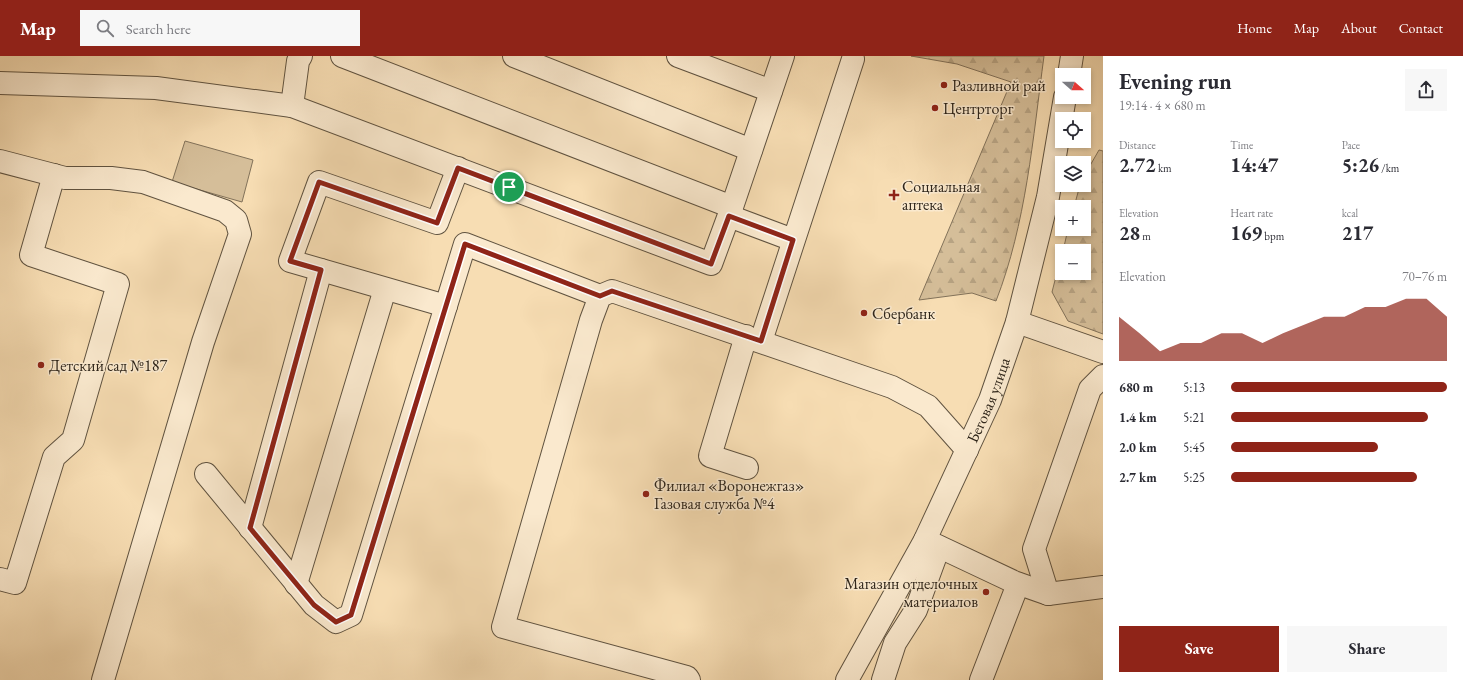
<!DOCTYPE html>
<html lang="en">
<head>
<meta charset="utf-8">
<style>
  body { margin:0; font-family:"EB Garamond",serif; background:#f7f7f7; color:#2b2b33; height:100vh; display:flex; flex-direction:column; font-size:15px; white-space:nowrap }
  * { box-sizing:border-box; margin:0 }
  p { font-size:13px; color:#7c7c81 }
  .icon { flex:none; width:22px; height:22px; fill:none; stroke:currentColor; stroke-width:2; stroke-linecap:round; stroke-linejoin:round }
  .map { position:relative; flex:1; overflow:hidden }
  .side { display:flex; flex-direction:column; background:#fff; width:360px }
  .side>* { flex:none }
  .needle { width:26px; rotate:111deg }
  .controls { position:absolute; left:1055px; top:12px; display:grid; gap:8px }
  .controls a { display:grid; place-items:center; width:36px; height:36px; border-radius:0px; background:#fff; box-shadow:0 2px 6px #0003; font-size:20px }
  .pin { position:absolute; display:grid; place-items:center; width:34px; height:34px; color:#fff; margin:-17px; border:2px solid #fff; border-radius:50%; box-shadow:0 1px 4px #0007 }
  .round { display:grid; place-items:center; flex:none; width:42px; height:42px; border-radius:0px; background:#f7f7f7 }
  .summary { display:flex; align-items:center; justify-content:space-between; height:68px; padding:0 16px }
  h1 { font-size:22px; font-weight:700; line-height:30px }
  .stats { display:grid; grid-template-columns:repeat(3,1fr); gap:6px; height:68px; padding:4px 16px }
  .stats div { display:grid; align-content:center }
  .stats b { font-size:20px; font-weight:700 }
  .stats small { font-size:11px; font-weight:400 }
  .stats p { font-size:11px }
  .chart { height:112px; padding:8px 16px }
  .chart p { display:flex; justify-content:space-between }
  .chart svg { width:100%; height:72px; margin-top:4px; fill:#8f2418; opacity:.7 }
  .action { display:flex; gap:8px; margin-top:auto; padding:8px 16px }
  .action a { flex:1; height:46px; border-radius:0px; background:#8f2418; color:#fff; font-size:16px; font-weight:700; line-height:46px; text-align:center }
  .action a+a { background:#f7f7f7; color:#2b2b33 }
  ul { padding:0 16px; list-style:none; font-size:13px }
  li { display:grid; grid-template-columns:64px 48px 1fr; align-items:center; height:30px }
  li i { height:10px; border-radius:5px; background:#8f2418 }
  header { display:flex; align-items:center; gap:24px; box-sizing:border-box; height:56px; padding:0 20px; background:#8f2418; color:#fff }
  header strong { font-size:19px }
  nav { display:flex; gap:22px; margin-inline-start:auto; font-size:14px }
  .search { width:280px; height:36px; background:#f7f7f7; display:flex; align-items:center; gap:10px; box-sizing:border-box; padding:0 14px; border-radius:0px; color:#7c7c81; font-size:15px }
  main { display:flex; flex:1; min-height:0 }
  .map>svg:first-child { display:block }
  .green { fill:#d5be99; stroke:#82725a }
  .forest { fill:url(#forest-firs); stroke:#82725a }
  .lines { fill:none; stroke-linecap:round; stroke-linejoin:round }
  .minor-casing { stroke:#605340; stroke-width:24 }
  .minor { stroke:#fae9ce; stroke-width:22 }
  .route-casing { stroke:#fff; stroke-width:8 }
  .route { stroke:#8f2418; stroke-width:5 }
  .poi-dot { fill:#8f2418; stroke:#fae9ce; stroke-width:1.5 }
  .labels { text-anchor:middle; stroke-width:3; stroke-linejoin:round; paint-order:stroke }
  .poi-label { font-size:16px; fill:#2e251a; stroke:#fae9ce; text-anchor:start }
  .street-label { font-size:16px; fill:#2e251a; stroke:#fae9ce }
</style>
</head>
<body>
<header>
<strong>Map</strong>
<div class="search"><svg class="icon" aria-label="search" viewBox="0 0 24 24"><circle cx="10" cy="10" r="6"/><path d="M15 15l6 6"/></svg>Search here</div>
<nav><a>Home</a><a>Map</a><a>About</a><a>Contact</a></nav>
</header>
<main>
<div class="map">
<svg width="1103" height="624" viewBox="0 0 1103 624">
  <defs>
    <pattern id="forest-firs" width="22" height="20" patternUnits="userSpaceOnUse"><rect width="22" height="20" fill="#d5be99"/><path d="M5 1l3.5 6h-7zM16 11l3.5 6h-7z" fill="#b7a383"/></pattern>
  </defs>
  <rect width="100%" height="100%" fill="#f7ddb3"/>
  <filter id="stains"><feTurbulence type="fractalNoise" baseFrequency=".005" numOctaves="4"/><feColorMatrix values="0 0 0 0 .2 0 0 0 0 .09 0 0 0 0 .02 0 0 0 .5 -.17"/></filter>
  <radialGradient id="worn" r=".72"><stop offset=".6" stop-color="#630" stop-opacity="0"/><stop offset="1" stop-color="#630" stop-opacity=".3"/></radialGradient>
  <path class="green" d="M185 85 253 104 242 146 172 126Z"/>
  <path class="forest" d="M911 0H1044C1033 82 1026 168 996 245L972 237 919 244 1011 26 957 8Z
    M1099 94 1103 95V278L1068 265 1052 236 1062 197V217H1084V195H1063L1068 173H1084V151H1074L1080 129H1084V120Z"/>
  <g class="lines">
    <defs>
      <g id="minor">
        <path d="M342 0 732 151"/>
        <path d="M514 0 751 94"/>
        <path d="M678 0 771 35"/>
        <path d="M1069 19 1072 0"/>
        <path d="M0 27 156 32 292 50 711 208 732 151 783 0"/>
        <path d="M292 50 298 5 301 0"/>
        <path d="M0 105 65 122H111L143 126 225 155 236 164 240 178 203 286 103 624"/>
        <path d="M729 160 793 184"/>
        <path d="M446 250 290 205 319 126 437 167 458 112"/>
        <path d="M1017 266 1103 296"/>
        <path d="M746 280 710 400 747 412"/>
        <path d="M761 285 853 3"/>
        <path d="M206 418 314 549 336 566 351 559 465 188 600 240"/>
        <path d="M250 472 321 214"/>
        <path d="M925 484 1014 526 1048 538 1103 531"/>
        <path d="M0 523 15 527 54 401 73 384 118 228 31 199 54 119"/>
        <path d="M296 528 385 233"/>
        <path d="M1048 538 1034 493 1090 333 1103 320"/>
        <path d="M689 624 687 621 503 571 591 264 600 240 612 235 892 331 928 350 967 394"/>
        <path id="s1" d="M847 624 925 484 990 344 1017 266 1048 141 1065 41"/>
        <path d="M883 624 895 587 916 554 939 491"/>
        <path d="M981 624 1018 528"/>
      </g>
    </defs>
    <use href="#minor" class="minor-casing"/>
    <use href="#minor" class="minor"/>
  </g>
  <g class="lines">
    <defs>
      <path id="route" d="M458 112 711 208 729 160 793 184 761 285 612 235 600 240 465 188 351 559 336 566 314 549 250 472 321 214 290 205 319 126 437 167Z"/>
    </defs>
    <use href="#route" class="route-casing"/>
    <use href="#route" class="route"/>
  </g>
  <g class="poi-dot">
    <circle cx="944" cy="29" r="4"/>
    <circle cx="935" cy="52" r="4"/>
    <path d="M892 133h4v4h4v4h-4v4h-4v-4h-4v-4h4z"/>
    <circle cx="864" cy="257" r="4"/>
    <circle cx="41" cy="309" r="4"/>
    <circle cx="646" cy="438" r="4"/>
    <circle cx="986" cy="536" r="4"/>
  </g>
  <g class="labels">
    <g class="poi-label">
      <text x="952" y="35">Разливной рай</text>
      <text x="943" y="58">Центрторг</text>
      <text x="902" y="136">Социальная<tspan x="902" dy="18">аптека</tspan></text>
      <text x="872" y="263">Сбербанк</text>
      <text x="49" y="315">Детский сад №187</text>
      <text x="654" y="435">Филиал «Воронежгаз»<tspan x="654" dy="18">Газовая служба №4</tspan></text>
      <text x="978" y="533" text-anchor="end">Магазин отделочных<tspan x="978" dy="18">материалов</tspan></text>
    </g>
    <g class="street-label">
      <text dy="6" stroke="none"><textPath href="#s1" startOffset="314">Беговая улица</textPath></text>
    </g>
  </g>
  <rect width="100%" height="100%" filter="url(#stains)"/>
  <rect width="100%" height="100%" fill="url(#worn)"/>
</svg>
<div class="controls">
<a><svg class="needle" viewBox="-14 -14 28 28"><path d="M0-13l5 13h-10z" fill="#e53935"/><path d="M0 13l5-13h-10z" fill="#7c7c81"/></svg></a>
<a><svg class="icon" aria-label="locate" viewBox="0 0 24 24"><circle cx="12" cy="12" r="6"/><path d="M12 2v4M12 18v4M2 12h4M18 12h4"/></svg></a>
<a><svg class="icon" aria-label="layers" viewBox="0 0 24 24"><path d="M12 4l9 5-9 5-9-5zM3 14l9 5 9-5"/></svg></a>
<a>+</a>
<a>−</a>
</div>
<div class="pin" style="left:509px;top:131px;background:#1e9e55"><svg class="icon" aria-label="arrive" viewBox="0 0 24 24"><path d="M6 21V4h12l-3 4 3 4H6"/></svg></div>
</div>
<section class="side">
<div class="summary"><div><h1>Evening run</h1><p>19:14 · 4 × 680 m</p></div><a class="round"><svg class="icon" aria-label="share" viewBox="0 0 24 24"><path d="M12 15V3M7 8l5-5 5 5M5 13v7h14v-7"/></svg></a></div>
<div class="stats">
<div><p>Distance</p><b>2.72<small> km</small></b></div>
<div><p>Time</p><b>14:47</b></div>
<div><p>Pace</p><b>5:26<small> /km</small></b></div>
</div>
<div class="stats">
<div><p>Elevation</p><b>28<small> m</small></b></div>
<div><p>Heart rate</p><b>169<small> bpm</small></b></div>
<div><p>kcal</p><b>217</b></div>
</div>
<div class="chart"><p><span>Elevation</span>70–76 m</p>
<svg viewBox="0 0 160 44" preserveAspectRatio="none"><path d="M0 44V17L10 27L20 38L30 33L40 33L50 27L60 27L70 33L80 27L90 22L100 17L110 17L120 11L130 11L140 6L150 6L160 17V44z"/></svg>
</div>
<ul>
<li><b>680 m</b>5:13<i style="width:100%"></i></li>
<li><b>1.4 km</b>5:21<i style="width:91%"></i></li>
<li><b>2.0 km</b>5:45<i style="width:68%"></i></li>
<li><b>2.7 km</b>5:25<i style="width:86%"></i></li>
</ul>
<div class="action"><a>Save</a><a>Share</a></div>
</section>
</main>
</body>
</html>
